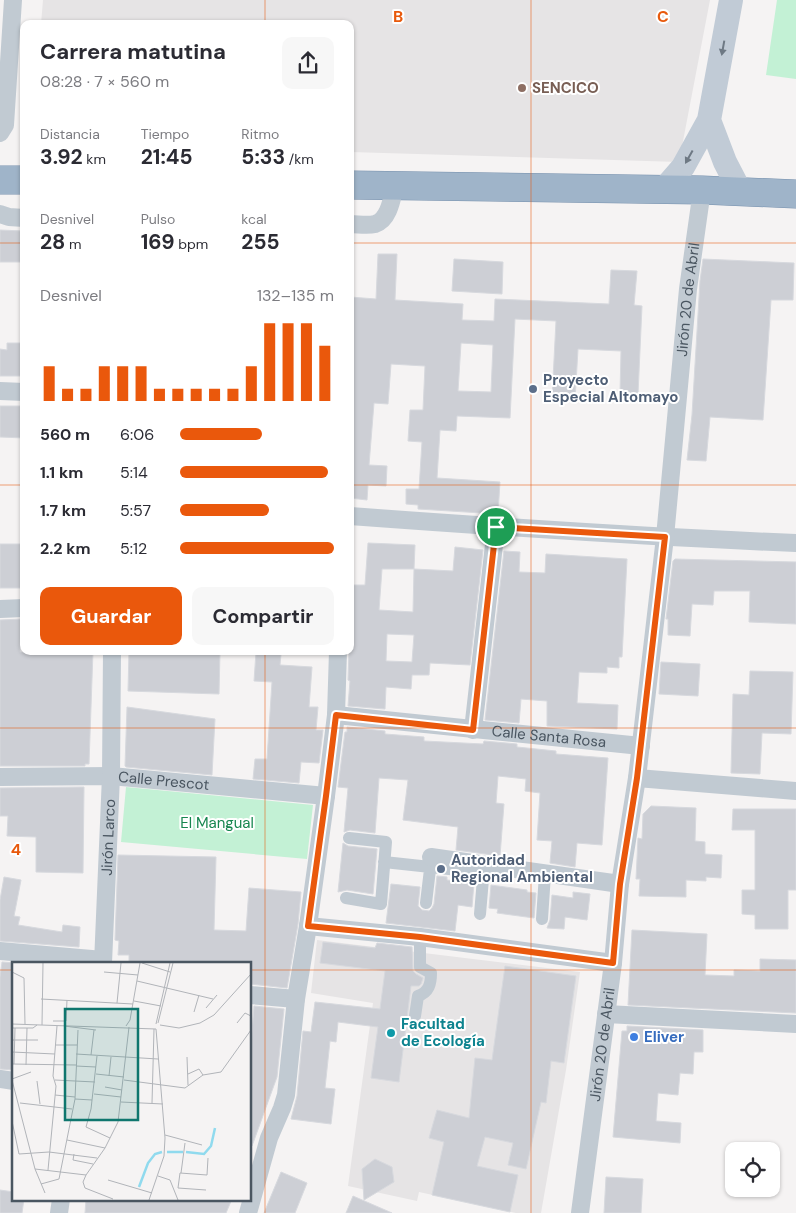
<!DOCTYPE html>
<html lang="es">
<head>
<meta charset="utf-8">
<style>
  body { margin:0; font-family:"DM Sans",sans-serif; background:#f7f7f7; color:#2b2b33; height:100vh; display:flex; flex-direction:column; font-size:19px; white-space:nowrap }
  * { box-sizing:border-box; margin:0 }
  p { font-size:16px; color:#7c7c81 }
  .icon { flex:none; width:28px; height:28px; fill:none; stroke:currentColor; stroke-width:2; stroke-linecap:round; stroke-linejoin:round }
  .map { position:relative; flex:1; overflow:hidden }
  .panel { position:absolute; left:20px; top:20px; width:334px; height:635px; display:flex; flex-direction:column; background:#fff; border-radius:10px; box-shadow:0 1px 4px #0004 }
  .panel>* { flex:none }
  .tools { position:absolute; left:725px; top:1142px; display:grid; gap:10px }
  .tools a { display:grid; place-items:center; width:55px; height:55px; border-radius:10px; background:#fff; box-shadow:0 1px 4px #0004; font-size:25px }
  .pin { position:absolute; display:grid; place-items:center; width:42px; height:42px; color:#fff; margin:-21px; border:2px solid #fff; border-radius:50%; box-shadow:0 1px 5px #0007 }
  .round { display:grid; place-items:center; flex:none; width:52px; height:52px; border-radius:10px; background:#f7f7f7 }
  .summary { display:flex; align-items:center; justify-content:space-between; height:85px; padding:0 20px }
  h1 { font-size:22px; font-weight:700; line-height:38px }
  .figures { display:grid; grid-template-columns:repeat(3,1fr); gap:8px; height:85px; padding:5px 20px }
  .figures div { display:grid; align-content:center }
  .figures b { font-size:21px; font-weight:700 }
  .figures small { font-size:14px; font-weight:400 }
  .figures p { font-size:14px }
  .chart { height:140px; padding:10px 20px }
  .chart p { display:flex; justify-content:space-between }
  .chart svg { width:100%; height:90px; margin-top:5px; stroke:#ea580c; stroke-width:6 }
  .action { display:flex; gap:10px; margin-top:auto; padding:10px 20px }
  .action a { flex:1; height:58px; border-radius:10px; background:#ea580c; color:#fff; font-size:20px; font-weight:700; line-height:58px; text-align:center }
  .action a+a { background:#f7f7f7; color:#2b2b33 }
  ul { padding:0 20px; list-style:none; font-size:16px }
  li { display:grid; grid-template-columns:80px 60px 1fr; align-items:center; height:38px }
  li i { height:12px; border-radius:6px; background:#ea580c }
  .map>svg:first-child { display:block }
  .education { fill:#e6e4e5 }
  .green { fill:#c3f1d5 }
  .building { fill:#cdcfd5; stroke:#d7d9de; fill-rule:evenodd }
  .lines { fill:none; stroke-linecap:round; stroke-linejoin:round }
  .trunk-casing { stroke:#7690ad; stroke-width:29 }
  .pedestrian { stroke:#c1cad2; stroke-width:12 }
  .minor { stroke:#c1cad2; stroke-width:18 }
  .secondary { stroke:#c1cbd6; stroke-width:24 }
  .trunk { stroke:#9fb4c9; stroke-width:28 }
  .oneway { fill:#6e7984 }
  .route-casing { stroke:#fff; stroke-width:10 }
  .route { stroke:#ea580c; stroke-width:6 }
  .grid { fill:none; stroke:#e8590c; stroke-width:1; stroke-opacity:0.55 }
  .education-dot { fill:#8d6e63; stroke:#fff; stroke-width:2 }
  .service-dot { fill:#5c6f8a; stroke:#fff; stroke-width:2 }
  .culture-dot { fill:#0f9aa8; stroke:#fff; stroke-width:2 }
  .shop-dot { fill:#3f7fe0; stroke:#fff; stroke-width:2 }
  .labels { text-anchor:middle; stroke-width:4; stroke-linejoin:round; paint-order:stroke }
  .education-label { font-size:15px; font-weight:bold; fill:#785e54; stroke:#fff; text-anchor:start }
  .street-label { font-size:15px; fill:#4a5661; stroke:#fff }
  .service-label { font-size:15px; font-weight:bold; fill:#4e5e75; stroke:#fff; text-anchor:start }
  .park-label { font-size:15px; fill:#17864f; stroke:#fff }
  .culture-label { font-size:15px; font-weight:bold; fill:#0d838f; stroke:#fff; text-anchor:start }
  .shop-label { font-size:15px; font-weight:bold; fill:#366cbe; stroke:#fff; text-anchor:start }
  .inset-river { fill:none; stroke:#90daee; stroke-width:2.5 }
  .inset-road { fill:none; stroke:#b1b4b9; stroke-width:1 }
  .view { fill:#0f766e; fill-opacity:0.15; stroke:#0f766e; stroke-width:2.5 }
  .inset-edge { fill:none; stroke:#4a5661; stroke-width:2.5 }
  .grid-label { font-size:16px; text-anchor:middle; font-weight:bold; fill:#e8590c; stroke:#fff; stroke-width:4; stroke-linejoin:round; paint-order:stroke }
</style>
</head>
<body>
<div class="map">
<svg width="796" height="1213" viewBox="0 0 796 1213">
  <rect width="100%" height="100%" fill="#f5f3f3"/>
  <path class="education" d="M43 0H710L679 162 350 152V24H41Z
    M317 940 580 972 566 1070 541 1213H516L419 1192 417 1201 348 1186 373 1003 311 993Z"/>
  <path class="green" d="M777 0H796V79L766 75Z
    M126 787 313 805 307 859 121 842Z"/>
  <path class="building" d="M0 230 24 231V262H0Z
    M378 254H397L395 300 463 304 462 320 494 321 495 299 609 304 611 270 637 271 634 305 642 306 638 394H620L621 351 578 349 575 400 552 399 556 321 515 319 510 418 457 416 456 431 440 430 437 478 500 482 498 514 418 509V505L406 504V489H419L422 442 408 441 410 410H423L425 366 391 364 388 404 374 403 369 465 387 466 386 486 368 485 367 500 350 498V297L376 299ZM461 343 493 345 491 392 458 391Z
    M454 259 503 262 502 294 452 291Z
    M703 259 794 263 793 300H771L763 420 710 417 706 461 687 460 692 415 700 281Z
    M7 343H24V376H0V349L7 350Z
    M0 406H24V438L0 437Z
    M368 543 415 545 414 569 453 571 455 547 483 550 470 665 430 663 429 675H412L411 689 386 687 385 709 348 706 350 681 348 680 349 651H350V607L351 585H365ZM382 569H414L413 612 379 610ZM387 634 414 635 412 662 386 661Z
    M0 544H24V586H21V588H0Z
    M504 551 520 552 519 572 545 573 546 554 627 559 622 657H619V668L607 667V673L579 672 577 703 618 705 617 729 547 726V701L521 699 519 723 485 720Z
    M675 559 796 562V624L749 622 750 591H714L713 605 692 604 690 636 668 635V619H666L673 561Z
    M21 619 20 652 56 653V651H93L89 764H85V766H0V620Z
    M129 651H220L219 694 128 691Z
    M256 652 281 654 280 665 312 667 309 707H318L316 730H323L319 763 301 762 299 783 253 779 255 759H267L272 682 254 681Z
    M661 662 700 664 698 696 659 694Z
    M750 671 793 672 791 734 762 733 760 774 731 773 733 694 749 695Z
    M127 707 215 719 212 775 126 767 125 766Z
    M347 727 385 731V734L424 737V741L483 744 484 741 517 744V747L556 751V754L608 758 602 845 577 843 575 867 550 863 552 841 537 840 540 793 525 791 526 779 498 776 496 803 504 804 500 856 456 850 458 827 403 820 408 780 379 778 375 833 350 830 344 832 348 788 338 787 345 732H347Z
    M84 787 83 873 36 872V837L7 836 8 816H0V788Z
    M651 806 696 808 695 841 705 842V854L722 855 721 878 706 877V881L686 880V897L639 896 640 879H636L638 838 642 839 643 814Z
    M733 809H796V890H788V929H755V915L742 914V890H755V830H732Z
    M343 843 348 846 377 849 373 894 347 890 338 892Z
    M118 855 216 857 214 930 246 931 249 888 301 892 298 924 287 988 250 984V963H129V955H118L119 941 115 940Z
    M437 876 447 877V880L474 883 472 907 458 905 455 931 386 923 391 884 420 887 418 906 422 910 429 911 432 908 434 904Z
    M4 877 21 880 14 916 20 917 18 925 62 932 63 925 80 927 79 947 0 941V900Z
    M491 885 527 890V892L536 893 534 918 497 913 498 909 489 908Z
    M573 892 590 894 587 920 565 917 564 929 547 928 550 920 552 895 573 898Z
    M632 930 707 934 705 975 734 976V970L760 971V959L796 960V1013L628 1005Z
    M323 942 375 948 377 943 412 947 413 971 416 974 423 978 421 984 419 986H411L399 1082 371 1078 378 1027 338 1022 336 1042 330 1041 325 1088 335 1089 331 1124 291 1119 297 1096 303 1031 311 1032 315 1002 380 1009 385 971 320 963Z
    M2 962 15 963H14V1070L0 1069V977Z
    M505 966 576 976 564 1063 551 1061 546 1103 541 1102 526 1169 508 1165 513 1143 485 1137 477 1166 518 1175 510 1212 432 1195 444 1142 429 1138 437 1110 469 1118 475 1058 492 1060Z
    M254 1006 284 1009 277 1077 252 1146H250V1059Z
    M627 1026 703 1030V1052H694L693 1074 680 1073 678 1095 658 1093 656 1121 681 1123 680 1143 613 1137 622 1031H627Z
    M375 1159 392 1167 394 1182 364 1200 362 1169Z
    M281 1172 307 1183 295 1213H264Z
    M606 1177 643 1179 641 1213H604Z
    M0 1190 14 1192V1199H24L22 1213H0Z
    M353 1196 392 1213H346Z
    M86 1199H232L226 1213H85Z"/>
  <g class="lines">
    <defs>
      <path id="trunk" d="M0 180H24
        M350 185 702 190 796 194"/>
    </defs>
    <use href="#trunk" class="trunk-casing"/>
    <path class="pedestrian" d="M384 862 486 873
      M346 898 381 904 386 842 349 838
      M426 903 431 861
      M480 914 484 867
      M542 919 545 874
      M415 1016 418 996C429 992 431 984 431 973L420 967V937"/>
    <g class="minor">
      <path d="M0 133 5 125 13 0"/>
      <path d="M0 214 9 217 24 218"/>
      <path d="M350 224C358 224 367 226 375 224 389 220 392 198 395 186"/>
      <path d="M0 391 24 392"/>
      <path d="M350 516C499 527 647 537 796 543"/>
      <path d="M0 609 24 608"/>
      <path id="s1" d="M336 715 641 746"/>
      <path d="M473 730 496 527"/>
      <path id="s2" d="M0 777 111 776 326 796"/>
      <path d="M637 778 796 791"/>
      <path d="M431 857 620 884"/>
      <path d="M308 926 420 937 613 963"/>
      <path d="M0 951 103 960"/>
      <path id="s3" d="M103 963 111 776 112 651"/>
      <path d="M250 995 296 999"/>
      <path d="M606 1014 796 1024"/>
      <path d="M0 1079 14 1081"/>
      <path d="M59 1213 61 1199"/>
      <path d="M248 1213 269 1138 282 1108 286 1095 296 999 308 926 326 796 336 715 338 651"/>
      <path id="s4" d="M580 1213 613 963 620 884 637 778 665 537 688 289 702 190"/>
    </g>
    <path class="secondary" d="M709 120 725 162 740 191
      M663 190 683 167 709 120 731 0"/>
    <use href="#trunk" class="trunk"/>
  </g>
  <defs><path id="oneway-solid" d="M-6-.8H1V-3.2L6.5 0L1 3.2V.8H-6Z" transform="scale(1.25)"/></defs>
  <g class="oneway">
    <use href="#oneway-solid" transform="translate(723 48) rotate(100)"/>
    <use href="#oneway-solid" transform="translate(689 157) rotate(119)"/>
  </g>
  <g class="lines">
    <defs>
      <path id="route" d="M496 527 665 537 637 778 620 884 613 963 420 937 308 926 326 796 336 715 473 730Z"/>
    </defs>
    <use href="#route" class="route-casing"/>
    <use href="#route" class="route"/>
  </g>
  <path class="grid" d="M265 0V24M531 0V1213M0 243H24M350 243H796M0 485H24M350 485H796M265 651V1213M0 728H796M0 970H14M250 970H796"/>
  <circle class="education-dot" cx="522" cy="88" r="5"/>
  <g class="service-dot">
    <circle cx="533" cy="389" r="5"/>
    <circle cx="441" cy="869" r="5"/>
  </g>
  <circle class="culture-dot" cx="391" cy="1033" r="5"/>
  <circle class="shop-dot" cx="634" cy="1037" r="5"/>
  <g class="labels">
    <g class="education-label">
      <text x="532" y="93">SENCICO</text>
    </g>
    <g class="street-label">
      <text dy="5" stroke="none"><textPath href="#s4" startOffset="920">Jirón 20 de Abril</textPath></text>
      <text dy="5" stroke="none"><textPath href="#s1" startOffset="214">Calle Santa Rosa</textPath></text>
      <text dy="5" stroke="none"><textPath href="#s2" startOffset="164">Calle Prescot</textPath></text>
      <text dy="5" stroke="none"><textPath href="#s3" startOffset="126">Jirón Larco</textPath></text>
      <text dy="5" stroke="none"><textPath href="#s4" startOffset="170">Jirón 20 de Abril</textPath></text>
    </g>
    <g class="service-label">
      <text x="543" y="385">Proyecto<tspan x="543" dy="17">Especial Altomayo</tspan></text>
      <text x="451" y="865">Autoridad<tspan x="451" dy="17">Regional Ambiental</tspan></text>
    </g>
    <g class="park-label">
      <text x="217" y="828">El Mangual</text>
    </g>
    <g class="culture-label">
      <text x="401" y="1029">Facultad<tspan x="401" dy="17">de Ecología</tspan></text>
    </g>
    <g class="shop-label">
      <text x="644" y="1042">Eliver</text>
    </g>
  </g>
  <g transform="translate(12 962)">
    <rect width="239" height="239" fill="#f5f3f3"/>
    <path class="inset-river" d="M155 190H171M174 190 192 192 199 184 203 166M127 225 136 201 143 192 150 190"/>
    <path class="inset-road" d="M130 1 158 10M0 10 12 16 13 62M92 10 126 13M125 19 201 37M29 37 121 42M122 39 149 44M105 41 109 1M194 46 205 33M182 50 187 33M41 59H54L55 38M146 61 161 1M225 61 233 51 239 54M0 62 144 67M144 62 158 1M30 63 31 1M148 63 167 66 188 61 202 53 239 12M52 64 84 68M114 64 118 58 128 1M0 66H21L25 63M1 78H26M44 83H65M0 90 43 92M64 92 146 97M79 93 82 68M85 94 79 147 74 165 98 176M175 95 176 123M0 102 64 103M2 102 3 66M14 103 15 66M64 104 84 105M84 112 112 115M176 112 187 107 191 113M97 114 99 95M0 117 19 110M0 118 23 207 33 231M43 118 83 120M112 118 173 126 191 113 209 110 239 68M25 119 28 142M93 125 110 128M82 132 109 135M43 133 63 135M63 137 80 138M109 140 151 142M8 141 60 147M140 141 142 67M0 159 7 192M153 173 190 183M55 178 93 186M7 192 37 190 85 196M62 192 61 198 81 202M23 207 74 213 93 186 106 160 117 65M36 208 44 124 41 114 45 64M169 211 173 181M74 213 71 220 73 226 101 237M146 214 158 218 166 238M96 218 140 231M29 222 47 217 63 137 66 68M166 226 168 211 195 213 196 196M166 226 194 228M137 238 152 194 153 176 144 67"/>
    <path class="view" d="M53 47H126V158H53Z"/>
    <rect width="239" height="239" class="inset-edge"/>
  </g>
  <g class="grid-label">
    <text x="398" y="22">B</text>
    <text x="663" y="22">C</text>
    <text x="16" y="855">4</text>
  </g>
</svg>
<div class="tools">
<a><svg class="icon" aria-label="locate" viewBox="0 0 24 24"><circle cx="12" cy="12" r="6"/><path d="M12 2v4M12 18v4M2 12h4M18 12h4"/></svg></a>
</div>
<div class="pin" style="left:496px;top:527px;background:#1e9e55"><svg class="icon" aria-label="arrive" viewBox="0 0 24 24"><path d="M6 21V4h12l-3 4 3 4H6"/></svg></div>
<section class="panel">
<div class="summary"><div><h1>Carrera matutina</h1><p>08:28 · 7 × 560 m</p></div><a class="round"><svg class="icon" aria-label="share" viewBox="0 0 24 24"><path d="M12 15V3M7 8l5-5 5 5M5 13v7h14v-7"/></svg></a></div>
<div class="figures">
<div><p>Distancia</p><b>3.92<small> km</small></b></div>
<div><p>Tiempo</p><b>21:45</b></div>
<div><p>Ritmo</p><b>5:33<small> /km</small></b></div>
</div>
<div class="figures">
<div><p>Desnivel</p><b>28<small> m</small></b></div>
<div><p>Pulso</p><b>169<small> bpm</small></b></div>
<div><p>kcal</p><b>255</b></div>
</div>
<div class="chart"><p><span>Desnivel</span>132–135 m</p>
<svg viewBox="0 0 160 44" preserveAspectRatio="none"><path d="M5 44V27M15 44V38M25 44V38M35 44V27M45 44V27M55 44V27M65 44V38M75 44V38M85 44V38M95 44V38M105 44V38M115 44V27M125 44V6M135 44V6M145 44V6M155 44V17"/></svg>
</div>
<ul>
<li><b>560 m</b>6:06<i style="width:53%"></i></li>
<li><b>1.1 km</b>5:14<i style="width:96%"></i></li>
<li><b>1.7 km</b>5:57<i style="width:58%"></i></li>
<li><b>2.2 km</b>5:12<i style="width:100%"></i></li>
</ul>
<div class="action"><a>Guardar</a><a>Compartir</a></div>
</section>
</div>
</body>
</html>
